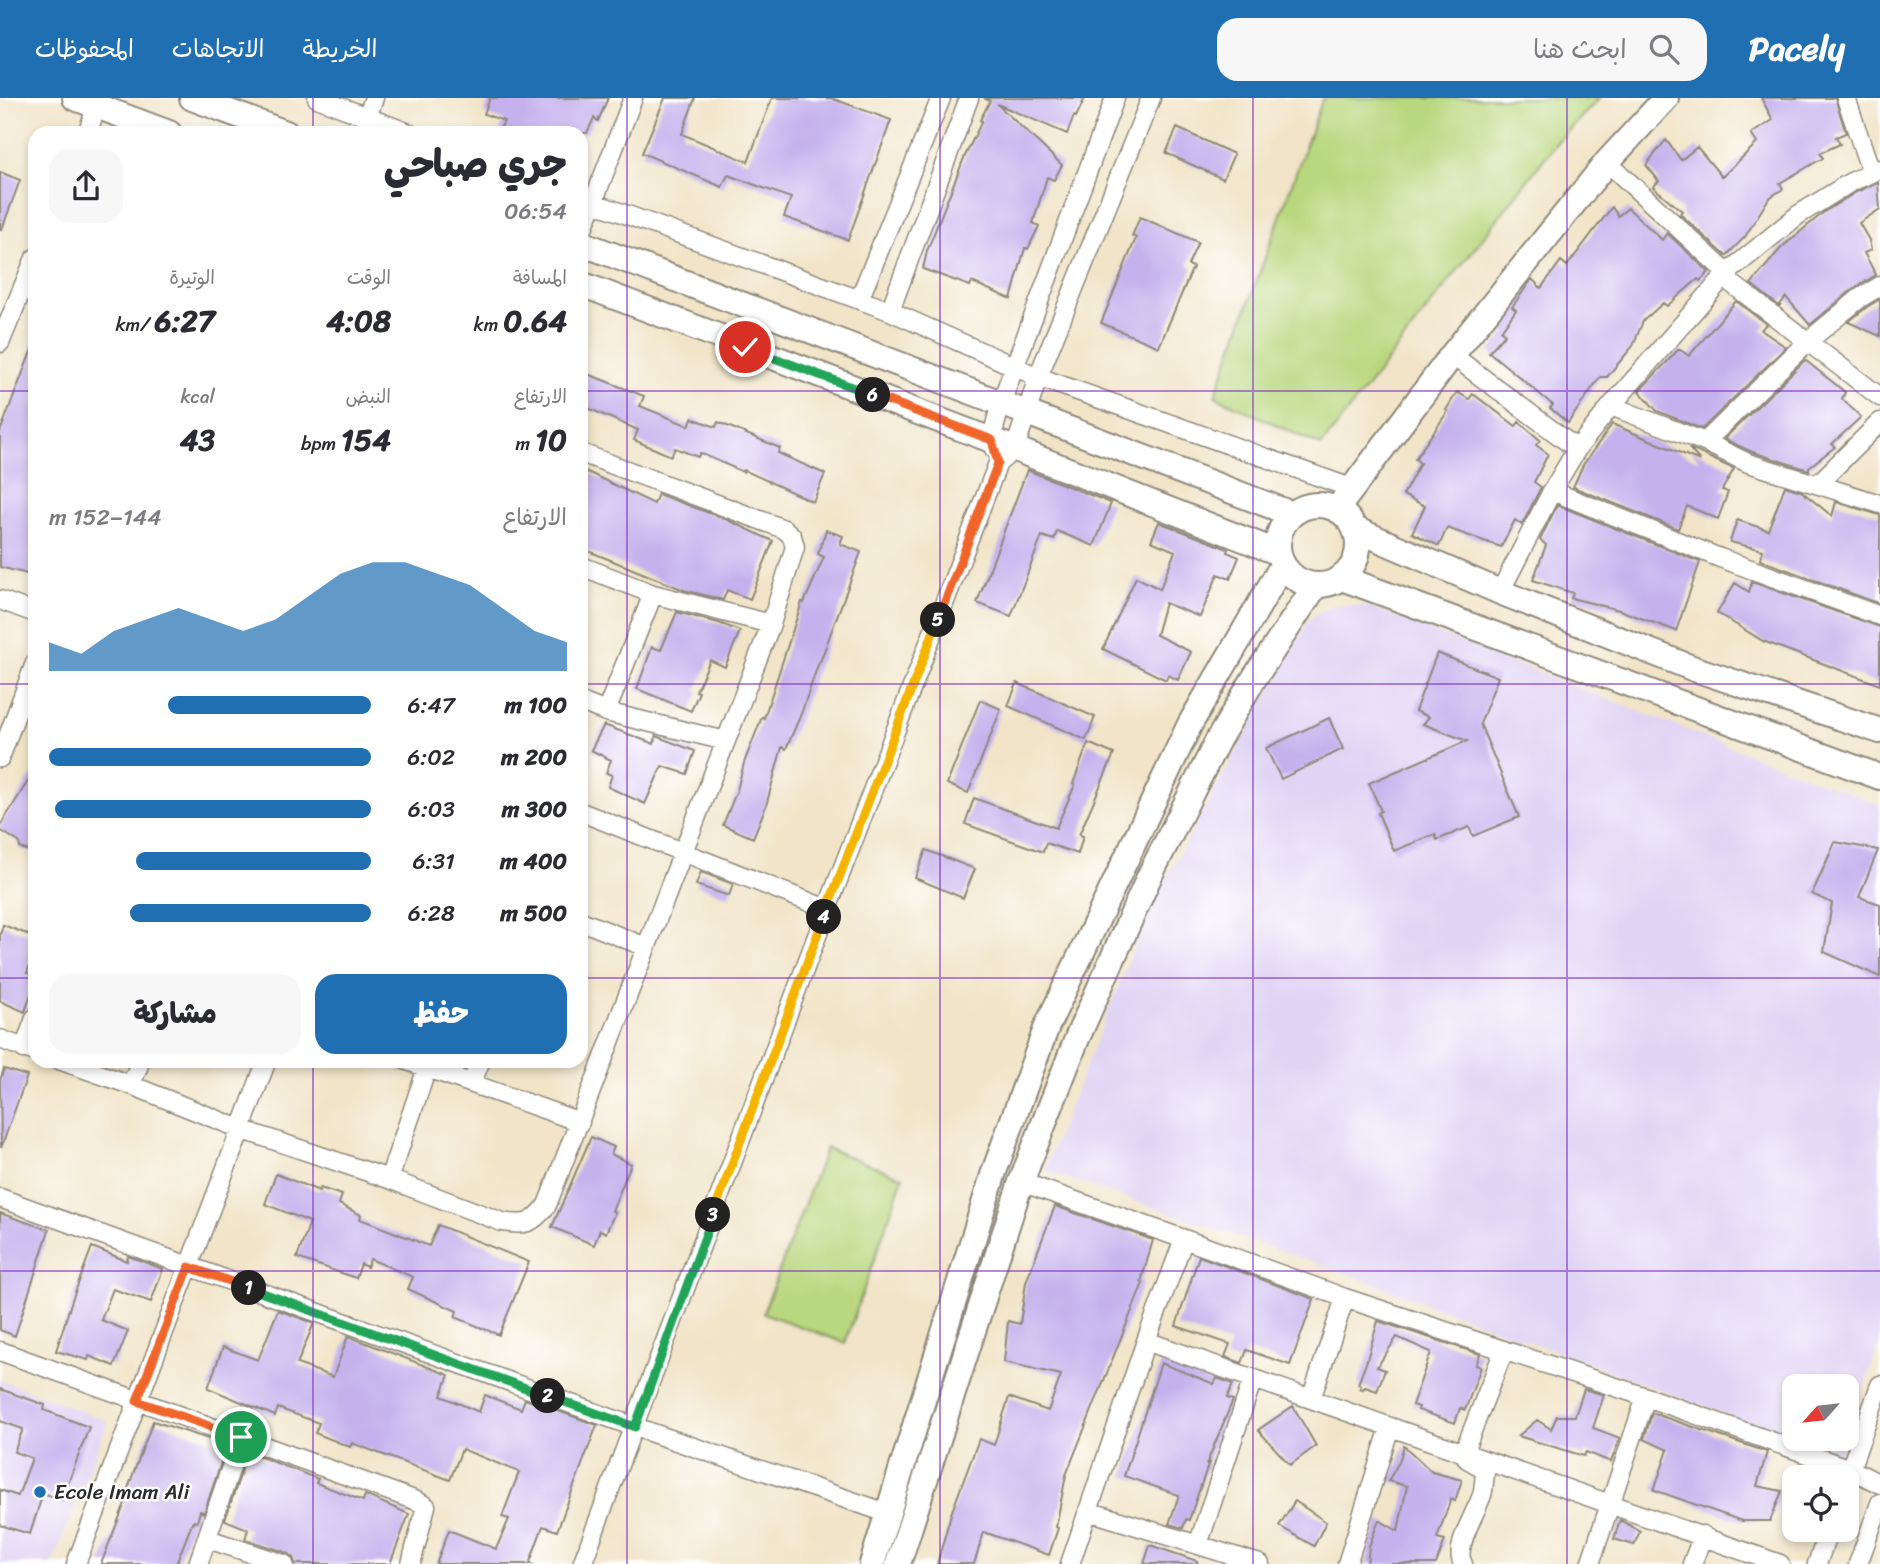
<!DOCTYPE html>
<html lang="ar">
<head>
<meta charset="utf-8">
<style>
  body { margin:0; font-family:Sriracha,"Playpen Sans Arabic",sans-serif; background:#f7f7f7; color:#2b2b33; direction:rtl; height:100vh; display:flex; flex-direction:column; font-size:26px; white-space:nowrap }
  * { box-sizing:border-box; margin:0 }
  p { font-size:23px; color:#7c7c81 }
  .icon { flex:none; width:38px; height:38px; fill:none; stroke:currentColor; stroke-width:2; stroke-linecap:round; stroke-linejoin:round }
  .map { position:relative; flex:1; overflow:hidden; direction:ltr }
  .panel { position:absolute; left:28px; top:28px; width:560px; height:942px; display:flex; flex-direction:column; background:#fff; border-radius:21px; box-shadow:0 4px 10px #0003; direction:rtl }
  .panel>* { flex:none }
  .needle { width:46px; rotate:243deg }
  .controls { position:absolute; left:1782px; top:1276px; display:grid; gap:14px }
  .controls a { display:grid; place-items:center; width:77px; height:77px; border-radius:14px; background:#fff; box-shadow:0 4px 10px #0003; font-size:35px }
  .pin { position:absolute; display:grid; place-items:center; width:60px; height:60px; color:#fff; margin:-30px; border:4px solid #fff; border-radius:50%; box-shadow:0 2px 7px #0007 }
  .km { position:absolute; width:35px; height:35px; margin:-18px; border-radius:50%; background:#222; color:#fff; font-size:19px; line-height:35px; text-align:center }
  .round { display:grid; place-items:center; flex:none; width:74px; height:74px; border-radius:21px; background:#f7f7f7 }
  .headline { display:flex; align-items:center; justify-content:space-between; height:119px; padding:0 21px }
  h1 { font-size:38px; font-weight:800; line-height:52px }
  .metrics { display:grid; grid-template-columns:repeat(3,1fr); gap:10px; height:119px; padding:7px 21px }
  .metrics div { display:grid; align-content:center }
  .metrics b { font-size:30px; font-weight:800 }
  .metrics small { font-size:19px; font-weight:400 }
  .metrics p { font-size:19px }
  .chart { height:196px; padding:14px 21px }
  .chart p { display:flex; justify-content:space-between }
  .chart svg { width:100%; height:126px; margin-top:7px; fill:#1f6fb2; opacity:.7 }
  .cta { display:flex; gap:14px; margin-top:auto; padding:14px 21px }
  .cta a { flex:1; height:80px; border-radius:21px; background:#1f6fb2; color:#fff; font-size:28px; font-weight:800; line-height:80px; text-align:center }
  .cta a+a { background:#f7f7f7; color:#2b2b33 }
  ul { padding:0 21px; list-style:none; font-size:23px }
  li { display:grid; grid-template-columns:112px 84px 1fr; align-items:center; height:52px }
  li i { height:18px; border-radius:9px; background:#1f6fb2 }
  header { display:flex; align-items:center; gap:42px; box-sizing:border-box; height:98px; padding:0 35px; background:#1f6fb2; color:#fff }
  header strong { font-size:33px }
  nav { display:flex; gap:38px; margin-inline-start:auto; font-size:24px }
  .search { width:490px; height:63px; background:#f7f7f7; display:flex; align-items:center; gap:18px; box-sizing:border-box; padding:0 24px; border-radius:21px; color:#7c7c81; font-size:26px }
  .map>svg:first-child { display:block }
  .built { fill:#e0d4f4 }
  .green { fill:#b9d77e; stroke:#728154; stroke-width:2 }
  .building { fill:#c5b1ed }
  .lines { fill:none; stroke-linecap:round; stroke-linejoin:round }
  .street-casing { stroke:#8e887a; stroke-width:21 }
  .secondary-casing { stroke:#8e887a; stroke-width:28 }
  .street { stroke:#fff; stroke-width:18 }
  .secondary { stroke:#fff; stroke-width:24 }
  .split-1-casing { stroke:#fff; stroke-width:14 }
  .split-2-casing { stroke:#fff; stroke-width:14 }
  .split-3-casing { stroke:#fff; stroke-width:14 }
  .split-4-casing { stroke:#fff; stroke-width:14 }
  .split-5-casing { stroke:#fff; stroke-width:14 }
  .split-6-casing { stroke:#fff; stroke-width:14 }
  .split-7-casing { stroke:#fff; stroke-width:14 }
  .split-1 { stroke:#f0652b; stroke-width:9 }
  .split-2 { stroke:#22a559; stroke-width:9 }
  .split-3 { stroke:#22a559; stroke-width:9 }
  .split-4 { stroke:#f5b400; stroke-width:9 }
  .split-5 { stroke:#f5b400; stroke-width:9 }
  .split-6 { stroke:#f0652b; stroke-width:9 }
  .split-7 { stroke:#22a559; stroke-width:9 }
  .grid { fill:none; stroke:#7b2cbf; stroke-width:2; stroke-opacity:0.55 }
  .poi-dot { fill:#1f6fb2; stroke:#fff; stroke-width:2.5 }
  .labels { text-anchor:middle; stroke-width:5; stroke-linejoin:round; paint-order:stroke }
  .poi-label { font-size:21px; fill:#2b2b2b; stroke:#fff; text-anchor:start }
</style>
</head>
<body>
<header>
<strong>Pacely</strong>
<div class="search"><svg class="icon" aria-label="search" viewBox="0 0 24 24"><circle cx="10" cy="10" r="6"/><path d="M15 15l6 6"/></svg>ابحث هنا</div>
<nav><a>الخريطة</a><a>الاتجاهات</a><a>المحفوظات</a></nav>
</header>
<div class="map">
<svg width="1880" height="1466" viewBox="0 0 1880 1466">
  <rect width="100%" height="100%" fill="#fff"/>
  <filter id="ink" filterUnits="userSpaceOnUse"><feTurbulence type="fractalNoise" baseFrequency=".0143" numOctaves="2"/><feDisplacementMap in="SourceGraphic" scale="14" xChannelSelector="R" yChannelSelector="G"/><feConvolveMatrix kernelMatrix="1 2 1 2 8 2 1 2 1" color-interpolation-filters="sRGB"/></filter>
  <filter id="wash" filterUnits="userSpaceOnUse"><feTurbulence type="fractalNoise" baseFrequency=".00686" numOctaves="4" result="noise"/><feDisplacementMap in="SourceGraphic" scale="28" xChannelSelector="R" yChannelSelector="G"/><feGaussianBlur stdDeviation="1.57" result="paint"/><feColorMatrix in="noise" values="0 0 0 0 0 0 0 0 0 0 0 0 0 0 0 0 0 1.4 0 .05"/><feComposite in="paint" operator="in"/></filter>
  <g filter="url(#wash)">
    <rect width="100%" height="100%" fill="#f1e4c8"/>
    <path class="built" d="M1345 507 1368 508 1880 707V1245L1846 1338V1288H1794V1340L1846 1341 1839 1358 1345 1175 1044 1072 1151 808 1308 523 1317 515 1331 508Z
      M0 1282 108 1323 52 1466H0Z"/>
    <path class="green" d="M1323 0H1600L1558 43 1321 348 1215 298Z
      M826 1050 903 1079 845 1245 763 1215Z"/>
    <g id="blocks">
      <path class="building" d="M490 0H608L598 23 594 20 587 35H498L504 23 484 16Z
        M665 0H695L682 36 748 64 772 0H831L891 22 848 142 784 119 791 100 728 77 722 89 642 55Z
        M984 0H1085L1076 19 1074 18 1067 36 997 6 1062 67 1054 82 1047 79 1033 125 1039 128 1028 151 1025 150 1011 201 972 184 970 188 923 171 927 153 964 60 982 23 980 22 990 3Z
        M1761 0H1835L1846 35 1836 39 1840 46 1820 55 1823 60 1780 85 1783 91 1769 100 1745 139 1726 158 1680 116 1682 113 1653 89 1659 83 1646 67 1666 42 1681 62 1697 49 1722 79 1757 45 1751 36 1773 22Z
        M1177 30 1234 56 1223 81 1166 55Z
        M0 74 20 82 2 131H0Z
        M1878 84 1880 111 1859 125 1869 142 1871 152 1864 155 1876 177 1853 191 1810 227 1786 199 1779 208 1751 186 1782 149 1824 114 1856 94Z
        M1612 109 1618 118 1628 110 1662 142 1667 135 1709 174 1700 183 1698 181 1667 208 1663 205 1643 223 1633 248 1607 279H1600L1568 325 1550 310 1553 307 1489 254 1505 236 1501 233 1516 212 1512 209 1532 181 1541 190 1561 163 1567 168Z
        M1140 119 1198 144 1188 167 1193 169 1159 249 1101 225 1136 140 1132 138Z
        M1880 201V238L1848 224 1867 209Z
        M1736 203 1766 226 1761 232 1786 249 1702 331 1657 313 1639 293 1679 251 1689 258Z
        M34 246H35V478L0 469V334Z
        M1805 262 1845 294 1842 301 1861 319 1832 346 1835 349 1809 369V372L1752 354 1724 341Z
        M585 275 644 298 640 308 689 328 692 320 716 329 718 324 780 350 778 355 825 376 813 404 744 372 743 374 700 355 698 359 675 350 671 358 634 342 638 332 581 307V284Z
        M1457 294 1469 301 1473 296 1516 328 1519 324 1540 342 1536 347 1548 356 1534 384 1541 389 1522 427 1515 422 1501 449 1447 430 1439 448 1412 435 1425 408 1403 397 1420 365 1415 361 1448 313 1446 312Z
        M1612 326 1700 363 1689 350 1734 371 1722 392 1728 394 1718 421 1687 408 1678 431 1573 389 1583 367Z
        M581 371 654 406 658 396 728 422 773 443 750 501 727 492 723 502 684 492 581 450Z
        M1027 372 1111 405 1094 448 1057 433 1054 442 1042 438 1011 518 977 505Z
        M1785 388 1801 393 1832 418 1836 404 1880 417V506L1760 462 1763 452 1730 444 1737 422 1768 432Z
        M1557 407 1700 464 1676 533 1619 512 1571 500 1573 495 1533 482 1546 447 1540 442Z
        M1159 424 1228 451 1227 454 1239 459 1230 481 1218 476 1200 519 1165 505 1156 537 1191 554 1178 582 1168 577 1166 582 1103 551 1136 479 1160 491 1175 453 1151 443Z
        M826 432 843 438 840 446 861 454 820 564H819L801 616 786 651 782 649 766 708 753 740 723 727 737 692 744 665 762 619 764 620 802 504 804 505 824 459 818 456Z
        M1752 484 1880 529V587L1763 543 1717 515 1735 485 1749 494Z
        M677 514 719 525 740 533 725 569 710 562 696 593 699 594 691 613 637 591 652 549 661 552Z
        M1437 555 1498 579 1480 626 1519 719 1473 738 1469 729 1437 742 1435 736 1394 753 1378 715 1381 713 1369 685 1467 643 1423 626 1429 619 1415 613Z
        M1017 585 1095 619 1086 642 1008 608Z
        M980 602 1001 611 968 695 947 686Z
        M1329 620 1343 651 1281 681 1266 650Z
        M604 627 654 646 656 638 695 653 687 676 662 668 645 706 608 689 612 677 606 675 611 662 591 652Z
        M1088 645 1114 656 1079 737 1083 738 1078 756 1046 745 1043 754 965 726 974 700 1056 730 1075 687 1073 686Z
        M35 672V755L20 750 19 744 0 732V728Z
        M1835 744 1878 752 1859 799 1880 806V879L1824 854 1832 805 1812 796Z
        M926 752 975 771 963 800 915 780Z
        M701 774 733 786 729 798 696 787Z
        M3 827 35 839V852L27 875 35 878V884L25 914 0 903V837Z
        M4 971 27 978 1 1050 0 982Z
        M591 1039 614 1049 611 1056 631 1066 612 1113 615 1114 606 1135 600 1132 594 1147 552 1129Z
        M276 1076 319 1093 320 1090 342 1097 339 1106 361 1117 360 1121 429 1148 438 1127 529 1164 499 1237 455 1219 457 1213 408 1191 413 1179 370 1161 367 1169 361 1166 356 1180 297 1160 310 1124 265 1106Z
        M1055 1108 1153 1142 1141 1184 1143 1185 1066 1377 1056 1429 1058 1430 1049 1457 984 1434 974 1466H937L951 1416 979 1341 994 1347 1009 1299 1048 1313 1061 1277 1004 1264 1008 1223 1020 1226 1026 1184Z
        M0 1115 49 1132 15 1238 0 1232Z
        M92 1149 127 1163 128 1158 163 1171 151 1204 113 1191 101 1222 128 1233 114 1268 89 1258 88 1262 56 1253 72 1202Z
        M1199 1158 1314 1201 1290 1267 1247 1252 1242 1265 1225 1259 1230 1246 1176 1228Z
        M278 1212 314 1225 297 1266 333 1279 348 1238 449 1277 441 1298 479 1314 485 1297 521 1311 525 1301 597 1327 557 1433 543 1428 530 1464 532 1466H436L449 1432 496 1451 509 1421 502 1419 519 1374 462 1351 450 1382 352 1345 350 1349 315 1335 319 1325 278 1310 275 1318 208 1290 223 1249 258 1262Z
        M1378 1223 1480 1256 1476 1267 1481 1269 1465 1312 1460 1310 1455 1325 1418 1312 1419 1309 1412 1307 1431 1254 1397 1239 1377 1269 1385 1272 1377 1293 1365 1289 1363 1291 1360 1290 1361 1287 1358 1286 1366 1265Z
        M1161 1265 1214 1286 1217 1280 1233 1286 1227 1300 1233 1302 1206 1367 1209 1364 1189 1422 1186 1421 1183 1430 1169 1426 1179 1397 1124 1378Z
        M0 1291 45 1307 44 1312 89 1329 62 1402 43 1395 30 1436 0 1427V1392L18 1398 32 1360 14 1354 23 1331 0 1323Z
        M1584 1291 1604 1297 1593 1330 1620 1340 1611 1364 1586 1354 1584 1358 1518 1338 1537 1322 1551 1331 1557 1318H1575Z
        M1293 1308 1316 1348 1290 1367 1258 1332Z
        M1652 1315 1767 1354 1757 1388 1782 1393 1770 1423H1742L1654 1392 1668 1352 1644 1341Z
        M153 1323 227 1347 204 1415 200 1413 197 1424 193 1423 176 1466H101L127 1400 125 1399 132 1379Z
        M1404 1348 1432 1374 1462 1382 1455 1403 1451 1401 1437 1440 1445 1442 1436 1466H1367L1369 1448 1379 1422 1398 1433 1407 1388 1388 1383 1399 1364Z
        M248 1354 318 1381 316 1385 363 1403 365 1397 409 1416 390 1466H295L293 1459 288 1455 245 1441 248 1431 225 1422Z
        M1295 1403 1326 1424 1314 1448 1279 1428Z
        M1620 1422 1640 1433 1634 1447 1614 1441Z
        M1150 1447 1197 1463V1466H1144Z"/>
    </g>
  </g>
  <g filter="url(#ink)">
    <use href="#blocks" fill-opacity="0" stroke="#8e887a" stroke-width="2"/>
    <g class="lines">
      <defs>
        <path id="street" d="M317 0 409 35
          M1846 0 1871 74
          M367 19 374 0
          M87 35 100 0
          M1607 64 1727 175 1731 185 1880 299
          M581 100 890 213 1038 279 1351 390
          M581 136 633 0
          M859 202 941 0
          M890 213 969 0
          M0 245 35 160
          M1452 257 1577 351
          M1611 308 1705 344 1748 365 1880 406
          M1705 344 1807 244 1860 200 1880 188
          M994 351 991 342 1001 305 1115 0
          M1818 386 1880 324
          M1552 393 1720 460 1880 518
          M581 468 653 496 771 526
          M1500 494 1552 393 1577 351 1611 308 1727 175 1798 117 1851 84 1880 71
          M0 502 35 515
          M581 604 606 614 726 643
          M606 614 653 496
          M0 660 35 565
          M581 714 827 811
          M581 823 646 849
          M0 941 35 954
          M24 951 35 920
          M59 962 131 987 243 1032 389 1081 502 1124C525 1128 533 1126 547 1107L771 526 795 449 792 438 784 431 581 355
          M405 962 580 1024
          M472 984 481 962
          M131 987 141 962
          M389 1081 427 970
          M1021 1084 1184 1141 1345 1200 1646 1299 1850 1371 1880 1386
          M0 1100 635 1329 887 1415
          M1146 1243 1780 1466
          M0 1253 417 1403 426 1408 411 1466
          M1311 1301 1345 1200
          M1846 1383 1880 1287
          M1088 1413 1260 1466
          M208 1441 284 1466
          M1198 1447 1253 1280
          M76 1466 267 962
          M198 1466 241 1340
          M582 1466 827 811 998 365 1015 351 1038 279 1151 0
          M1070 1466 1146 1243 1184 1141
          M1347 1466 1390 1329
          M1463 1466C1453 1450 1476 1415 1482 1397 1484 1390 1484 1382 1485 1375L1481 1369 1467 1361 1465 1351 1504 1252
          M1590 1466 1646 1299
          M1692 1466 1703 1437
          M1817 1466 1829 1432
          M1858 1466 1880 1405"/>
        <path id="secondary" d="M75 0 169 35
          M192 0 286 35
          M581 145 1292 416
          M581 186 1015 351 1279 455
          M1278 447a40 40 0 1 1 80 0a40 40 0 1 1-80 0Z
          M1337 411 1452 257 1607 64 1666 0
          M1355 431 1500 494 1692 570 1880 633
          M1342 480 1880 679
          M872 1466 994 1074 1047 928 1190 626 1283 466
          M898 1466 1021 1084 1078 938 1150 777 1218 642 1253 582 1316 487"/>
      </defs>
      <use href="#street" class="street-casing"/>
      <use href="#secondary" class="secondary-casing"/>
      <use href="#street" class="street"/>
      <use href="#secondary" class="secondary"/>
    </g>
  </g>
  <g class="lines" filter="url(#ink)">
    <defs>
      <path id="split-1" d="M241 1339 137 1303 189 1169 249 1190"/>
      <path id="split-2" d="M249 1190 548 1298"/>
      <path id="split-3" d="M548 1298 635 1329 713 1117"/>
      <path id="split-4" d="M713 1117 824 819"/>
      <path id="split-5" d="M824 819 938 522"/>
      <path id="split-6" d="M873 297 992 342 998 365 938 522"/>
      <path id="split-7" d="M745 249 873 297"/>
    </defs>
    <use href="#split-1" class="split-1-casing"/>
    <use href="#split-2" class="split-2-casing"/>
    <use href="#split-3" class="split-3-casing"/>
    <use href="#split-4" class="split-4-casing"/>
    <use href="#split-5" class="split-5-casing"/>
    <use href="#split-6" class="split-6-casing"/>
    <use href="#split-7" class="split-7-casing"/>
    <use href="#split-1" class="split-1"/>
    <use href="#split-2" class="split-2"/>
    <use href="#split-3" class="split-3"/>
    <use href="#split-4" class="split-4"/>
    <use href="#split-5" class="split-5"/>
    <use href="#split-6" class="split-6"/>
    <use href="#split-7" class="split-7"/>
  </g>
  <path class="grid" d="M313 0V35M627 0V1466M940 0V1466M1253 0V1466M1567 0V1466M0 293H35M581 293H1880M0 586H35M581 586H1880M0 880H35M581 880H1880M313 962V1466M0 1173H1880"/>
  <circle class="poi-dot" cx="40" cy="1394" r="7"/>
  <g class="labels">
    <g class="poi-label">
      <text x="54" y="1401">Ecole Imam Ali</text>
    </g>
  </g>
</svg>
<div class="controls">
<a><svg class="needle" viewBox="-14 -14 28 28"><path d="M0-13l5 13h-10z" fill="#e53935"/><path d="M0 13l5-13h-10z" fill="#7c7c81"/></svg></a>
<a><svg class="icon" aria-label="locate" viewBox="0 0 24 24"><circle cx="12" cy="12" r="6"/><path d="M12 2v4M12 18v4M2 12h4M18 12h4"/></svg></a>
</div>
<div class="pin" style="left:241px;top:1339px;background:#1e9e55"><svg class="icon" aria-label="arrive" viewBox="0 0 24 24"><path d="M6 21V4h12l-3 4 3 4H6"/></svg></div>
<div class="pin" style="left:745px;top:249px;background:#d93025"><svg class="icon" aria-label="check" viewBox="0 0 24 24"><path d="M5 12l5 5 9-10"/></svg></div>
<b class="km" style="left:249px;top:1190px">1</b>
<b class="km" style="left:548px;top:1298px">2</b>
<b class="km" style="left:713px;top:1117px">3</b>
<b class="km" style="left:824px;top:819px">4</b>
<b class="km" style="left:938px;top:522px">5</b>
<b class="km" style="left:873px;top:297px">6</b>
<section class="panel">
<div class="headline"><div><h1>جري صباحي</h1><p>06:54</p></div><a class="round"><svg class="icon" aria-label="share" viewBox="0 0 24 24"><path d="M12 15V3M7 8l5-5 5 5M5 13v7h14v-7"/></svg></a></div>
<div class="metrics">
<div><p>المسافة</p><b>0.64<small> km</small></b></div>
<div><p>الوقت</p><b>4:08</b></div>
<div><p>الوتيرة</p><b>6:27<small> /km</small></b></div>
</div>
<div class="metrics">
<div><p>الارتفاع</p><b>10<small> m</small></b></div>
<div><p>النبض</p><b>154<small> bpm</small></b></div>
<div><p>kcal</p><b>43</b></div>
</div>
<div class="chart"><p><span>الارتفاع</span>144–152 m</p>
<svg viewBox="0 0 160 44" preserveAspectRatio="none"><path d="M0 44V34L10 38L20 30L30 26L40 22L50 26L60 30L70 26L80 18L90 10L100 6L110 6L120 10L130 14L140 22L150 30L160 34V44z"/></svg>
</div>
<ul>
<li><b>100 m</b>6:47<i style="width:63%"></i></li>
<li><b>200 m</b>6:02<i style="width:100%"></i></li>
<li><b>300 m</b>6:03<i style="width:98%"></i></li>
<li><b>400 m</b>6:31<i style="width:73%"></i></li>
<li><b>500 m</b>6:28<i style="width:75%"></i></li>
</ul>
<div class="cta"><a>حفظ</a><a>مشاركة</a></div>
</section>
</div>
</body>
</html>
